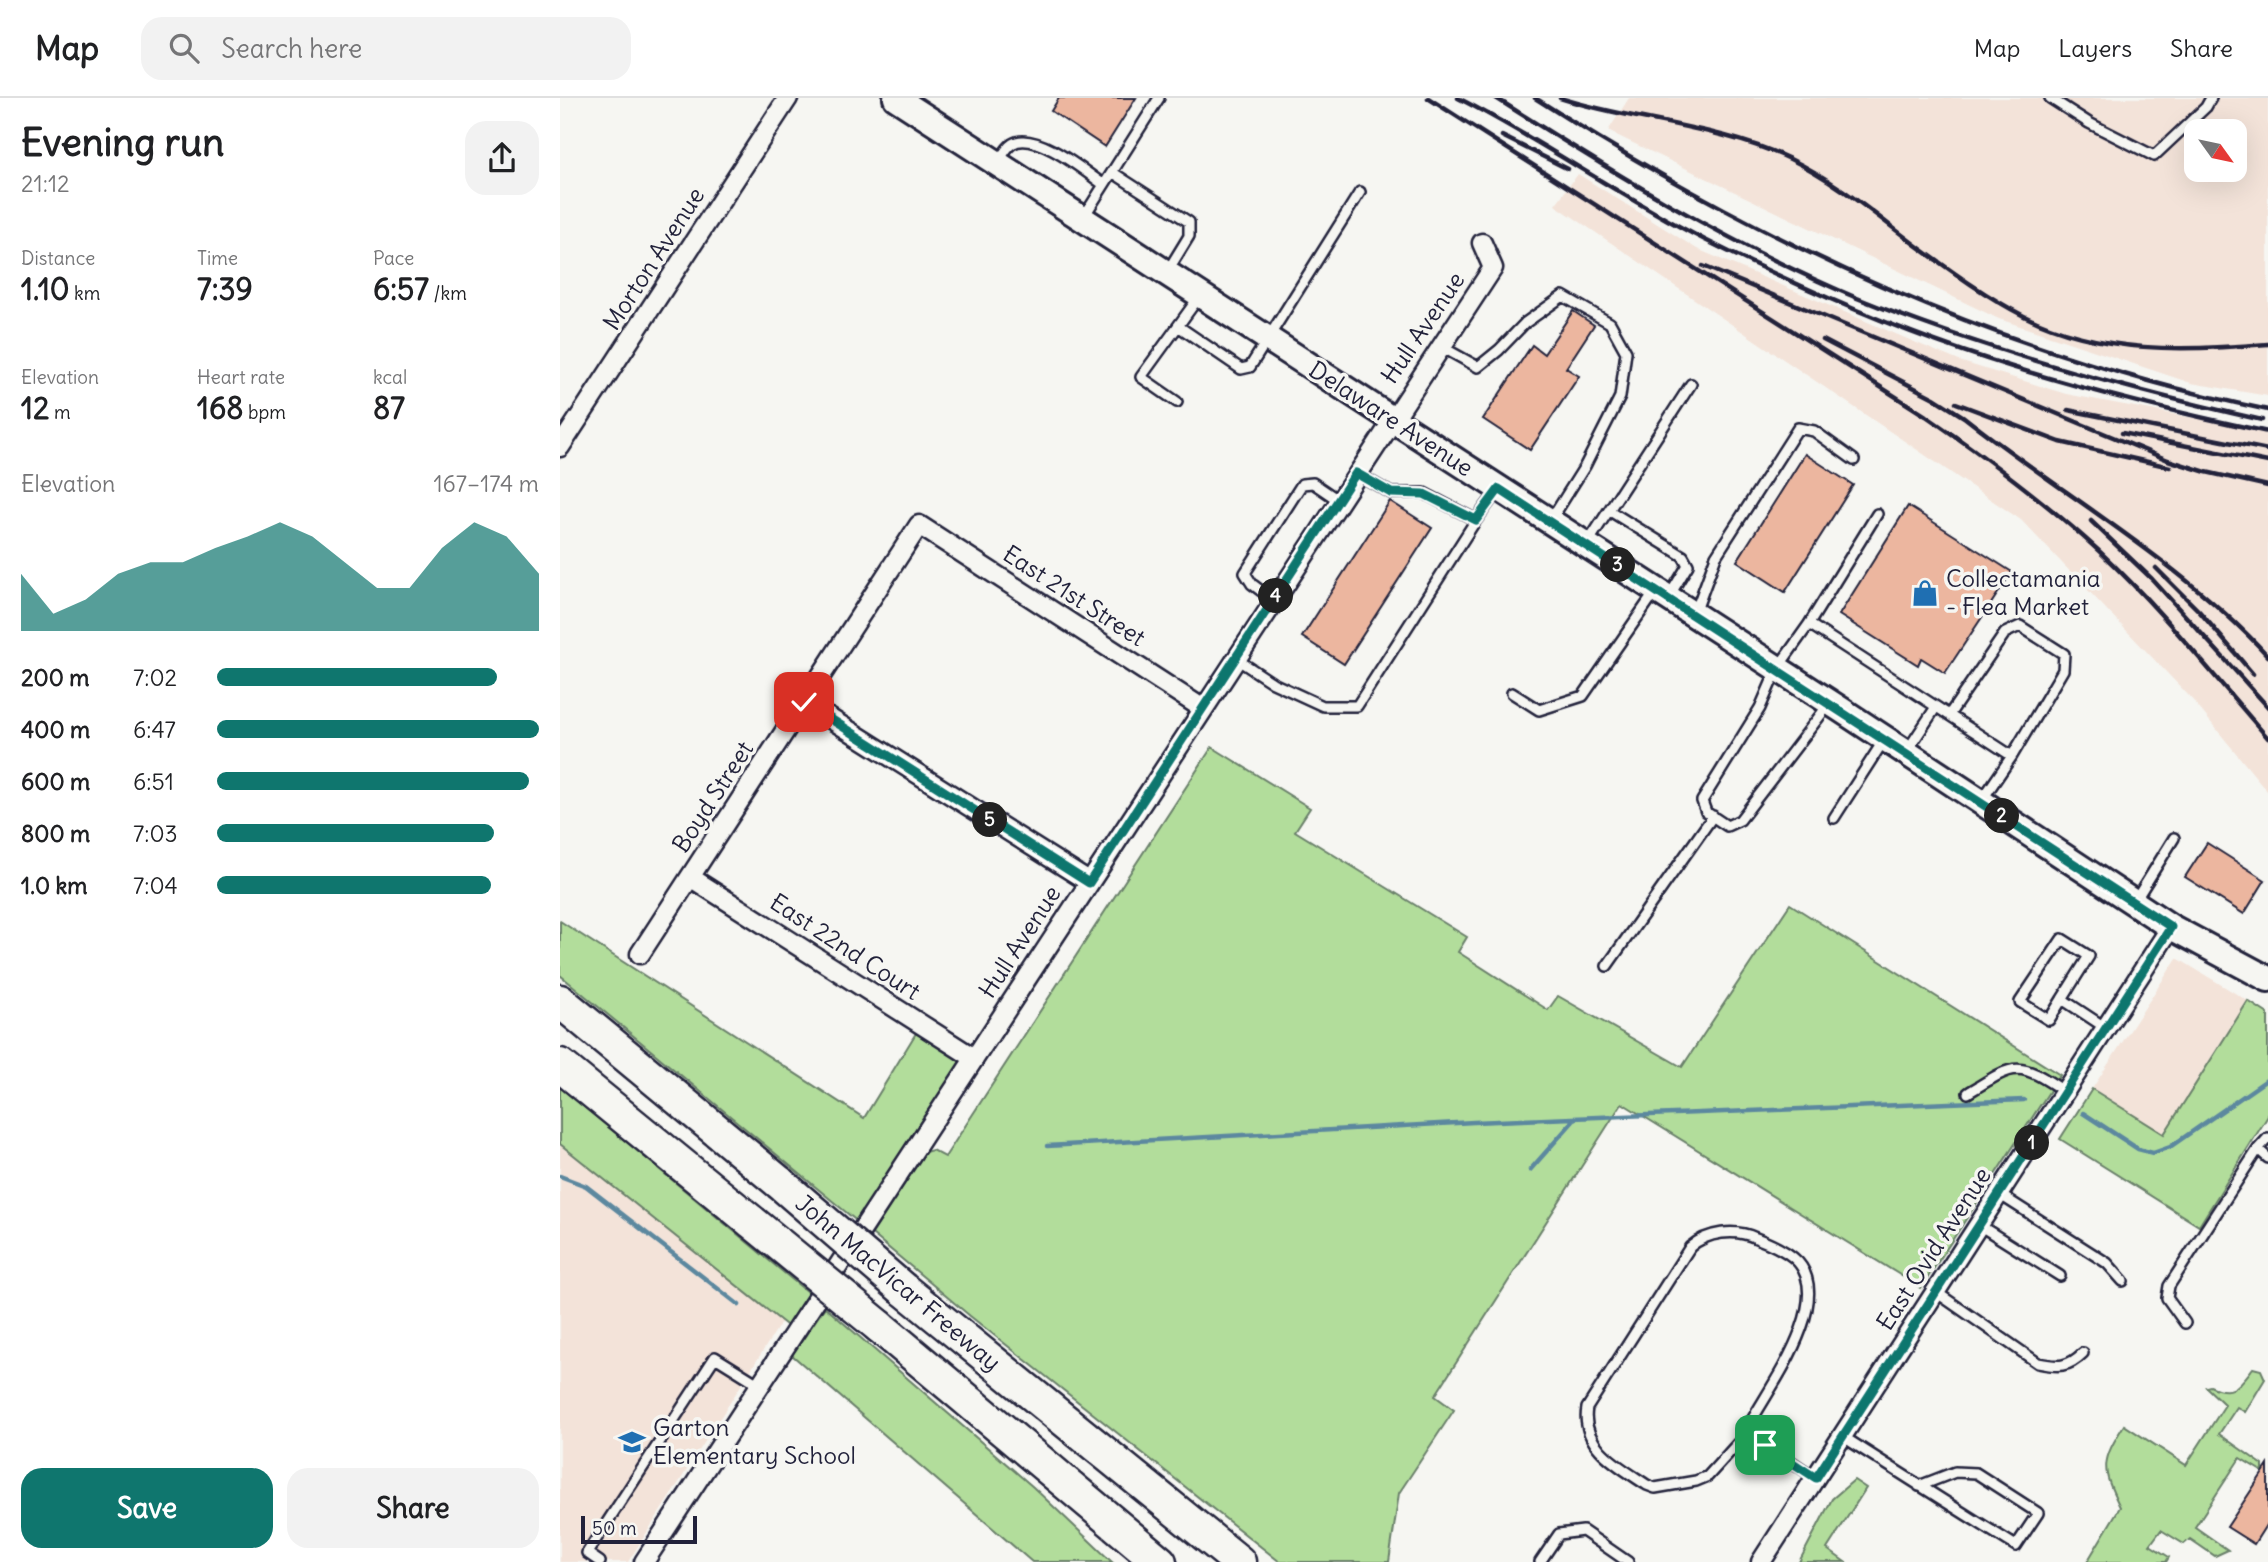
<!DOCTYPE html>
<html lang="en">
<head>
<meta charset="utf-8">
<style>
  body { margin:0; font-family:Delius,sans-serif; background:#f2f2f2; color:#202124; height:100vh; display:flex; flex-direction:column; font-size:26px; white-space:nowrap }
  * { box-sizing:border-box; margin:0 }
  p { font-size:23px; color:#757577 }
  .icon { flex:none; width:38px; height:38px; fill:none; stroke:currentColor; stroke-width:2; stroke-linecap:round; stroke-linejoin:round }
  .map { position:relative; flex:1; overflow:hidden }
  .drawer { display:flex; flex-direction:column; background:#fff; width:560px }
  .drawer>* { flex:none }
  .needle { width:46px; rotate:123deg }
  .controls { position:absolute; left:1624px; top:21px; display:grid; gap:14px }
  .controls a { display:grid; place-items:center; width:63px; height:63px; border-radius:14px; background:#fff; box-shadow:0 7px 28px #0002; font-size:35px }
  .scale { position:absolute; left:21px; bottom:18px; width:116px; box-sizing:border-box; padding-left:7px; border:4px solid #22223b; border-top:0; font-size:19px; line-height:24px; white-space:nowrap; color:#22223b; -webkit-text-stroke:5px #f6f6f2; paint-order:stroke }
  .pin { position:absolute; display:grid; place-items:center; width:60px; height:60px; color:#fff; margin:-30px; border-radius:14px; box-shadow:0 4px 10px #0006 }
  .km { position:absolute; width:35px; height:35px; margin:-18px; border-radius:50%; background:#222; color:#fff; font-size:19px; line-height:35px; text-align:center }
  .round { display:grid; place-items:center; flex:none; width:74px; height:74px; border-radius:21px; background:#f2f2f2 }
  .summary { display:flex; align-items:center; justify-content:space-between; height:119px; padding:0 21px }
  h1 { font-size:38px; font-weight:700; line-height:52px }
  .metrics { display:grid; grid-template-columns:repeat(3,1fr); gap:10px; height:119px; padding:7px 21px }
  .metrics div { display:grid; align-content:center }
  .metrics b { font-size:30px; font-weight:700 }
  .metrics small { font-size:19px; font-weight:400 }
  .metrics p { font-size:19px }
  .chart { height:196px; padding:14px 21px }
  .chart p { display:flex; justify-content:space-between }
  .chart svg { width:100%; height:126px; margin-top:7px; fill:#0f766e; opacity:.7 }
  .button { display:flex; gap:14px; margin-top:auto; padding:14px 21px }
  .button a { flex:1; height:80px; border-radius:21px; background:#0f766e; color:#fff; font-size:28px; font-weight:700; line-height:80px; text-align:center }
  .button a+a { background:#f2f2f2; color:#202124 }
  ul { padding:0 21px; list-style:none; font-size:23px }
  li { display:grid; grid-template-columns:112px 84px 1fr; align-items:center; height:52px }
  li i { height:18px; border-radius:9px; background:#0f766e }
  header { display:flex; align-items:center; gap:42px; box-sizing:border-box; height:98px; padding:0 35px; background:#fff; border-bottom:2px solid #e0e0e0 }
  header strong { font-size:33px }
  nav { display:flex; gap:38px; margin-inline-start:auto; font-size:24px }
  .search { width:490px; height:63px; background:#f2f2f2; display:flex; align-items:center; gap:18px; box-sizing:border-box; padding:0 24px; border-radius:21px; color:#757577; font-size:26px }
  main { display:flex; flex:1; min-height:0 }
  .map>svg:first-child { display:block }
  .built { fill:#f3e3d9; fill-rule:evenodd }
  .green { fill:#b2dd9b; stroke:#6a806b; stroke-width:2 }
  .lines { fill:none; stroke-linecap:round; stroke-linejoin:round }
  .stream { stroke:#5c889f; stroke-width:4.5 }
  .building { fill:#ecb69f; stroke:#22223b; stroke-width:2 }
  .lane-casing { stroke:#22223b; stroke-width:14 }
  .street-casing { stroke:#22223b; stroke-width:23 }
  .secondary-casing { stroke:#22223b; stroke-width:30 }
  .highway-casing { stroke:#22223b; stroke-width:37 }
  .lane { stroke:#f6f6f2; stroke-width:9 }
  .street { stroke:#f6f6f2; stroke-width:18 }
  .secondary { stroke:#f6f6f2; stroke-width:24 }
  .highway { stroke:#f6f6f2; stroke-width:32 }
  .rail { stroke:#22223b; stroke-width:4.5 }
  .highway-bridge-casing { stroke:#22223b; stroke-width:37; stroke-linecap:butt }
  .highway-bridge { stroke:#f6f6f2; stroke-width:32 }
  .route-casing { stroke:#fff; stroke-width:14 }
  .route { stroke:#0f766e; stroke-width:9 }
  .labels { text-anchor:middle; stroke-width:7; stroke-linejoin:round; paint-order:stroke }
  .street-label { font-size:24px; fill:#22223b; stroke:#f6f6f2 }
  .poi-label { font-size:24px; fill:#22223b; stroke:#f6f6f2; text-anchor:start }
</style>
</head>
<body>
<header>
<strong>Map</strong>
<div class="search"><svg class="icon" aria-label="search" viewBox="0 0 24 24"><circle cx="10" cy="10" r="6"/><path d="M15 15l6 6"/></svg>Search here</div>
<nav><a>Map</a><a>Layers</a><a>Share</a></nav>
</header>
<main>
<section class="drawer">
<div class="summary"><div><h1>Evening run</h1><p>21:12</p></div><a class="round"><svg class="icon" aria-label="share" viewBox="0 0 24 24"><path d="M12 15V3M7 8l5-5 5 5M5 13v7h14v-7"/></svg></a></div>
<div class="metrics">
<div><p>Distance</p><b>1.10<small> km</small></b></div>
<div><p>Time</p><b>7:39</b></div>
<div><p>Pace</p><b>6:57<small> /km</small></b></div>
</div>
<div class="metrics">
<div><p>Elevation</p><b>12<small> m</small></b></div>
<div><p>Heart rate</p><b>168<small> bpm</small></b></div>
<div><p>kcal</p><b>87</b></div>
</div>
<div class="chart"><p><span>Elevation</span>167–174 m</p>
<svg viewBox="0 0 160 44" preserveAspectRatio="none"><path d="M0 44V24L10 38L20 33L30 24L40 20L50 20L60 15L70 11L80 6L90 11L100 20L110 29L120 29L130 15L140 6L150 11L160 24V44z"/></svg>
</div>
<ul>
<li><b>200 m</b>7:02<i style="width:87%"></i></li>
<li><b>400 m</b>6:47<i style="width:100%"></i></li>
<li><b>600 m</b>6:51<i style="width:97%"></i></li>
<li><b>800 m</b>7:03<i style="width:86%"></i></li>
<li><b>1.0 km</b>7:04<i style="width:85%"></i></li>
</ul>
<div class="button"><a>Save</a><a>Share</a></div>
</section>
<div class="map">
<svg width="1708" height="1464" viewBox="0 0 1708 1464">
  <rect width="100%" height="100%" fill="#f6f6f2"/>
  <filter id="ink" filterUnits="userSpaceOnUse"><feTurbulence type="fractalNoise" baseFrequency=".0143" numOctaves="2"/><feDisplacementMap in="SourceGraphic" scale="14" xChannelSelector="R" yChannelSelector="G"/><feConvolveMatrix kernelMatrix="1 2 1 2 8 2 1 2 1" color-interpolation-filters="sRGB"/></filter>
  <g filter="url(#ink)">
    <path class="built" d="M1069 0H1708V298L1631 285 1439 221 1048 33ZM1636 33H1675V72H1636Z
      M1018 76 1137 151 1399 263 1506 296 1708 334V694L1630 599 1461 422 995 107Z
      M1617 860 1688 903 1604 1036 1532 991Z
      M0 1046 222 1223 68 1464H0Z"/>
    <path class="green" d="M652 649 750 710 735 733 907 839 898 854 988 912 998 898 1122 969 1230 806 1500 977 1361 1190 1062 1005 875 1298 894 1312 839 1395 829 1464H720L410 1218 312 1136 365 1054 372 1052 385 1059Z
      M0 823 304 1020 356 935 396 959 400 965 399 971 299 1125 0 877Z
      M1688 903 1708 916V1018L1639 1128 1500 1041 1532 991 1604 1036Z
      M0 989 252 1198 230 1230 0 1046Z
      M265 1209 473 1389 552 1464H472L232 1257Z
      M1693 1270 1701 1272 1705 1281 1685 1314 1677 1309 1659 1336 1703 1367V1374L1680 1360 1635 1429 1668 1452 1655 1458 1630 1441 1624 1446 1601 1432 1590 1447 1609 1459 1606 1464H1527L1560 1409C1541 1370 1541 1364 1564 1327L1626 1367 1665 1307 1646 1289 1650 1288C1673 1299 1679 1288 1693 1270Z
      M1294 1382 1306 1390 1267 1451 1285 1464H1239L1272 1401Z"/>
    <g class="lines">
      <path class="stream" d="M1523 1015 1578 1051 1593 1055 1610 1049 1708 981
        M487 1048 914 1024 1464 1002
        M970 1072 1015 1021
        M0 1078 26 1088 179 1207"/>
    </g>
    <path class="building" d="M499 0H576L545 49 491 13Z
      M1013 213 1034 227 1006 270 1019 278 970 352 923 321 972 247 984 256Z
      M1245 356 1293 387 1225 494 1177 463Z
      M830 403 872 430 784 566 742 539Z
      M1348 408 1452 474 1385 575 1361 560 1358 567 1279 517Z
      M1647 745 1705 782 1684 816 1625 779Z
      M1708 1367V1424L1694 1446 1667 1429Z"/>
    <g class="lines">
      <defs>
        <path id="lane" d="M1490 0 1529 25 1594 58 1646 9 1651 0
          M439 63C442 58 447 49 452 46 474 31 526 74 544 87
          M552 74 629 124V138L607 174
          M523 120 599 0
          M618 228 681 271 690 269 800 94
          M880 248 918 269 939 252 965 225 1003 198 1050 225 1066 254 1060 299 1025 368 991 422
          M617 304 581 279 639 199
          M796 375 831 395H864L916 422 938 392
          M1050 413 1123 458 1128 467 1108 500
          M1027 446 1131 286
          M713 502 692 486 685 475 742 386 753 385 778 402
          M1135 515 1156 458 1238 330 1254 333 1294 362
          M1249 526 1317 416
          M675 560 713 585 763 608H797L916 422
          M952 595 979 612 1023 598 1095 494
          M1269 606 1180 722 1167 728 1146 714 1142 703 1200 610 1217 571 1249 526 1452 658 1422 702
          M1389 617 1445 535 1460 528 1504 556 1503 572 1452 658
          M1347 653 1376 609
          M1274 720 1324 642
          M1575 803 1614 740
          M1047 868 1153 718
          M1502 901 1489 922 1460 904 1502 841 1529 858 1502 901 1546 930
          M1408 995C1456 965 1457 962 1505 994
          M1698 1051 1708 1060
          M1439 1096 1547 1165 1563 1183
          M1419 1127 1500 1178
          M1376 1194 1478 1265C1498 1269 1508 1270 1523 1255
          M1625 1225 1607 1200 1609 1188 1698 1051 1708 1040
          M1190 1336 1192 1322C1212 1286 1273 1204 1238 1164 1229 1154 1209 1145 1196 1140 1175 1130 1147 1134 1130 1149L1027 1310C1020 1349 1060 1369 1087 1387L1095 1390 1136 1383 1148 1378 1178 1345 1190 1336 1256 1380
          M1282 1338C1340 1375 1398 1412 1456 1448L1478 1415 1416 1375 1395 1374 1359 1388
          M40 1464 27 1455 155 1259 200 1287
          M980 1464 999 1436 1023 1433 1068 1464"/>
        <path id="street" d="M0 349 228 0
          M244 604 529 784
          M130 779 414 960
          M80 856 359 427 642 610
          M84 1464 933 170 922 145
          M1201 1464 1611 829"/>
        <path id="secondary" d="M336 0 1280 611 1611 829 1708 881"/>
        <path id="highway" d="M0 903 220 1085
          M0 967 192 1124
          M343 1191 679 1464
          M319 1228 600 1464"/>
      </defs>
      <use href="#lane" class="lane-casing"/>
      <use href="#street" class="street-casing"/>
      <use href="#secondary" class="secondary-casing"/>
      <use href="#highway" class="highway-casing"/>
      <use href="#lane" class="lane"/>
      <use href="#street" class="street"/>
      <use href="#secondary" class="secondary"/>
      <use href="#highway" class="highway"/>
      <path class="rail" d="M868 0 1366 318C1427 360 1485 403 1539 453 1600 510 1653 577 1708 640
        M898 0C983 43 1060 99 1145 142 1235 187 1331 230 1427 261 1519 291 1613 314 1708 334
        M936 0C1052 74 1170 147 1297 200 1428 253 1564 291 1702 322
        M975 0C1204 147 1440 256 1708 312
        M1000 0C1075 24 1158 27 1230 61 1278 84 1319 120 1361 151 1394 175 1427 199 1464 218 1540 256 1625 253 1708 246
        M942 38 1008 71
        M1143 168 1608 362 1646 374 1708 388
        M1263 242 1374 300 1404 319C1503 397 1623 465 1708 558
        M1396 305 1500 344 1610 369
        M1508 312 1708 352
        M1562 335 1708 364
        M1531 423 1592 481 1708 609
        M1596 470 1639 513 1693 576"/>
      <defs>
        <path id="highway-bridge" d="M220 1085 343 1191
          M192 1124 319 1228"/>
      </defs>
      <use href="#highway-bridge" class="highway-bridge-casing"/>
      <use href="#highway-bridge" class="highway-bridge"/>
    </g>
  </g>
  <g class="lines" filter="url(#ink)">
    <defs>
      <path id="route" d="M244 604 529 785 796 375 831 395 864 396 916 422 939 391 1611 829 1256 1380 1205 1347"/>
    </defs>
    <use href="#route" class="route-casing"/>
    <use href="#route" class="route"/>
  </g>
  <defs>
    <symbol id="shop-bare" viewBox="-9 -9 18 18"><path d="M-5-2.5h2.3a2.7 3.5 0 0 1 5.4 0H5L5.5 6h-11ZM-1.5-2.5h3a1.5 2.3 0 0 0-3 0Z" fill="#1f6fb2" stroke="#f6f6f2" stroke-width="2.5" paint-order="stroke"/></symbol>
    <symbol id="school-bare" viewBox="-9 -9 18 18"><path d="M0-5L7-2L0 1L-7-2ZM-4 1L0 2.5L4 1V4Q0 6-4 4Z" fill="#1f6fb2" stroke="#f6f6f2" stroke-width="2.5" paint-order="stroke"/></symbol>
  </defs>
  <g fill-rule="evenodd">
    <use href="#shop-bare" x="1346" y="476" width="38" height="38"/>
    <use href="#school-bare" x="53" y="1325" width="38" height="38"/>
  </g>
  <g class="labels">
    <g class="street-label">
      <text transform="translate(94 161) rotate(-57)" y="8">Morton Avenue</text>
      <text transform="translate(863 230) rotate(-56)" y="8">Hull Avenue</text>
      <text transform="translate(831 321) rotate(33)" y="8">Delaware Avenue</text>
      <text transform="translate(514 498) rotate(33)" y="8">East 21st Street</text>
      <text transform="translate(153 699) rotate(-57)" y="8">Boyd Street</text>
      <text transform="translate(460 844) rotate(-57)" y="8">Hull Avenue</text>
      <text transform="translate(285 849) rotate(33)" y="8">East 22nd Court</text>
      <text transform="translate(1374 1151) rotate(-57)" y="8">East Ovid Avenue</text>
      <text transform="translate(338 1185) rotate(40)" y="8">John MacVicar Freeway</text>
    </g>
    <g class="poi-label">
      <text x="1386" y="489">Collectamania<tspan x="1386" dy="28">- Flea Market</tspan></text>
      <text x="93" y="1338">Garton<tspan x="93" dy="28">Elementary School</tspan></text>
    </g>
  </g>
</svg>
<div class="controls">
<a><svg class="needle" viewBox="-14 -14 28 28"><path d="M0-13l5 13h-10z" fill="#e53935"/><path d="M0 13l5-13h-10z" fill="#757577"/></svg></a>
</div>
<div class="scale">50 m</div>
<div class="pin" style="left:1205px;top:1347px;background:#1e9e55"><svg class="icon" aria-label="arrive" viewBox="0 0 24 24"><path d="M6 21V4h12l-3 4 3 4H6"/></svg></div>
<div class="pin" style="left:244px;top:604px;background:#d93025"><svg class="icon" aria-label="check" viewBox="0 0 24 24"><path d="M5 12l5 5 9-10"/></svg></div>
<b class="km" style="left:1472px;top:1045px">1</b>
<b class="km" style="left:1442px;top:718px">2</b>
<b class="km" style="left:1058px;top:467px">3</b>
<b class="km" style="left:716px;top:498px">4</b>
<b class="km" style="left:430px;top:722px">5</b>
</div>
</main>
</body>
</html>
